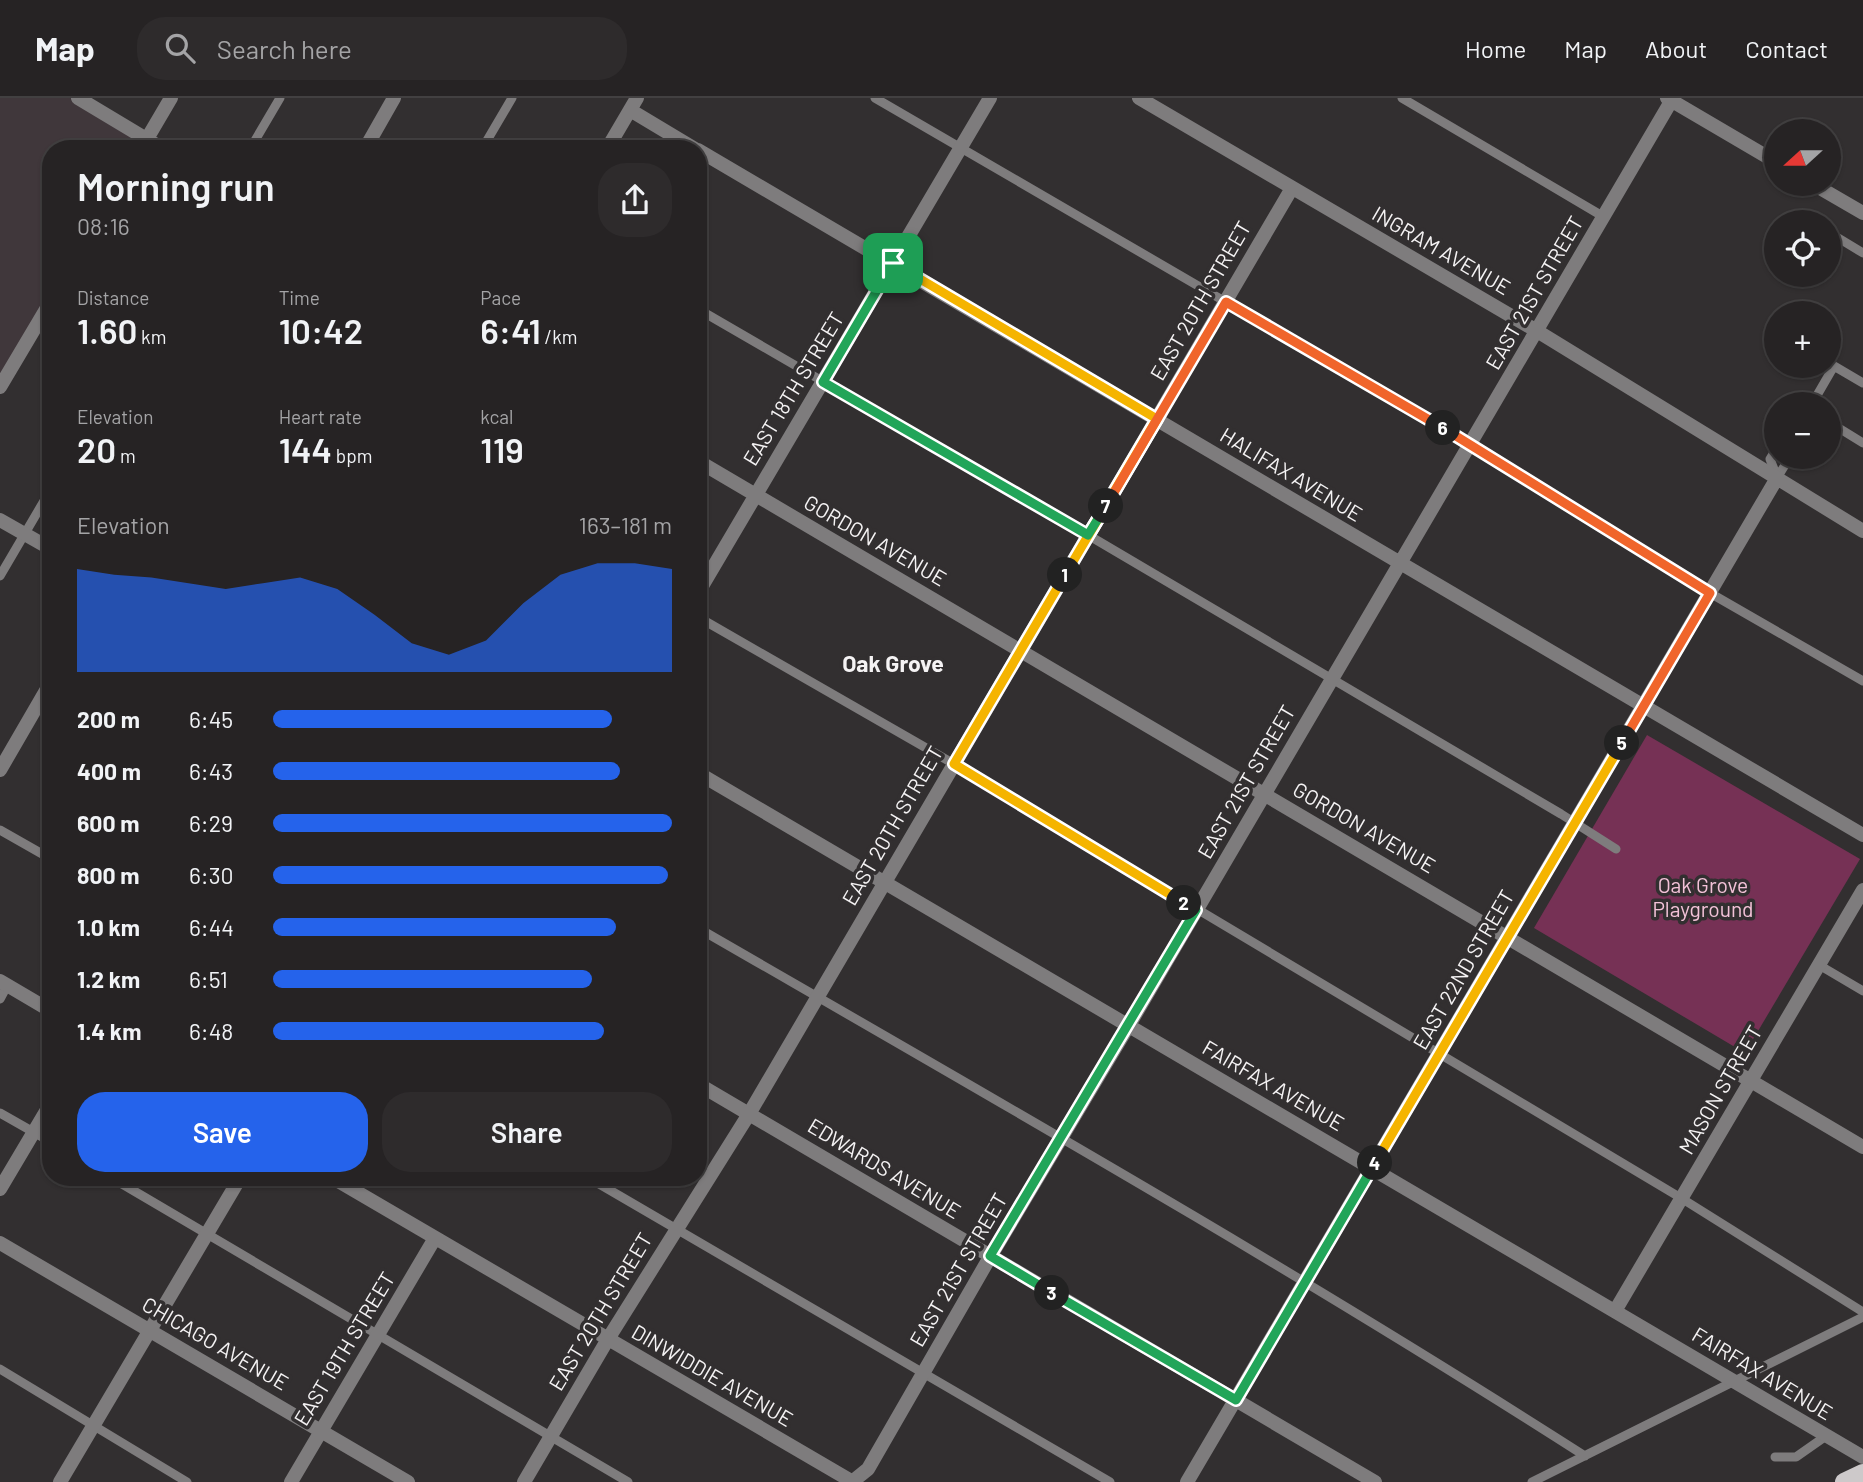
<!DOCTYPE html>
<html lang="en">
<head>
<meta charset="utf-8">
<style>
  body { margin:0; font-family:Barlow,sans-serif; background:#2e2b2c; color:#f1f3f6; height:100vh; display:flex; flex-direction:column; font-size:26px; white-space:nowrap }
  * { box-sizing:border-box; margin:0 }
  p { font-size:23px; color:#a4a4a6 }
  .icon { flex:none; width:38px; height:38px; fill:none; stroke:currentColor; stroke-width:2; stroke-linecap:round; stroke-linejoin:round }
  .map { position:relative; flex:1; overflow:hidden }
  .details { position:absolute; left:42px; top:42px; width:665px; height:1046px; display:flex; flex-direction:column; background:#262324; border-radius:28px; box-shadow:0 2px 5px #0004,0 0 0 2px #424041 }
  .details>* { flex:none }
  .needle { width:46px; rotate:249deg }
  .tools { position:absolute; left:1764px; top:21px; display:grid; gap:14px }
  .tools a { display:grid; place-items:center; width:77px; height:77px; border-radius:50%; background:#262324; box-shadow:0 2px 5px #0004,0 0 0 2px #424041; font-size:35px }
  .pin { position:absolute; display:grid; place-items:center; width:60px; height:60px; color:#fff; margin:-30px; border-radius:14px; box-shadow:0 4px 10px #0006 }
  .km { position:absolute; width:35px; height:35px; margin:-18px; border-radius:50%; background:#222; color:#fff; font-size:19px; line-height:35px; text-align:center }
  .round { display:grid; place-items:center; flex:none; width:74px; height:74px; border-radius:28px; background:#2e2b2c }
  .summary { display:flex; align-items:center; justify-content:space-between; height:119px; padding:0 35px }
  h1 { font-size:38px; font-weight:600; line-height:52px }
  .stats { display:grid; grid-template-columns:repeat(3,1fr); gap:10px; height:119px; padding:7px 35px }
  .stats div { display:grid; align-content:center }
  .stats b { font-size:35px; font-weight:600 }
  .stats small { font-size:19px; font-weight:400 }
  .stats p { font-size:19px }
  .chart { height:196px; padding:14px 35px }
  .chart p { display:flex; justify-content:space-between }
  .chart svg { width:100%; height:126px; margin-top:7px; fill:#2563eb; opacity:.7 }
  .cta { display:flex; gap:14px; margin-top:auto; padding:14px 35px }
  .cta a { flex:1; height:80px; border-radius:28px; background:#2563eb; color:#fff; font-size:28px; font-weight:600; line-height:80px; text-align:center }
  .cta a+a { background:#2e2b2c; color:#f1f3f6 }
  ul { padding:0 35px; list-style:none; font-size:23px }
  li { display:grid; grid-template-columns:112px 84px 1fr; align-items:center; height:52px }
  li i { height:18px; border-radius:9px; background:#2563eb }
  header { display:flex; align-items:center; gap:42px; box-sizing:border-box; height:98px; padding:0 35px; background:#262324; border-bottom:2px solid #424041 }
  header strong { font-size:33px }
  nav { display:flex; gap:38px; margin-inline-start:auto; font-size:24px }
  .search { width:490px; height:63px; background:#2e2b2c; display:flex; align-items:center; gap:18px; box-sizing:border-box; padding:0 24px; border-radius:28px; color:#a4a4a6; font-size:26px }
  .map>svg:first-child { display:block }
  .built { fill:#40373b }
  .green { fill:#763155 }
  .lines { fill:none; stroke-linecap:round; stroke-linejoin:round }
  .service { stroke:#7e7c7d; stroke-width:9 }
  .minor { stroke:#7e7c7d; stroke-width:14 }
  .primary { stroke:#cdc9ca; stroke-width:18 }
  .split-1-casing { stroke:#fff; stroke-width:14 }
  .split-2-casing { stroke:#fff; stroke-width:14 }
  .split-3-casing { stroke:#fff; stroke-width:14 }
  .split-4-casing { stroke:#fff; stroke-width:14 }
  .split-5-casing { stroke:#fff; stroke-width:14 }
  .split-6-casing { stroke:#fff; stroke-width:14 }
  .split-7-casing { stroke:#fff; stroke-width:14 }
  .split-8-casing { stroke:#fff; stroke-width:14 }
  .split-1 { stroke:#f5b400; stroke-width:9 }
  .split-2 { stroke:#f5b400; stroke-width:9 }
  .split-3 { stroke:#22a559; stroke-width:9 }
  .split-4 { stroke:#22a559; stroke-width:9 }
  .split-5 { stroke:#f5b400; stroke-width:9 }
  .split-6 { stroke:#f0652b; stroke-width:9 }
  .split-7 { stroke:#f0652b; stroke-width:9 }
  .split-8 { stroke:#22a559; stroke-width:9 }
  .labels { text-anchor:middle; stroke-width:7; stroke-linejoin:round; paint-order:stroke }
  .street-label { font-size:21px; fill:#f5f3f4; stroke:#322f30 }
  .park-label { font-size:21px; fill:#f3c2d8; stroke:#322f30 }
  .neighbourhood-label { font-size:23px; font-weight:bold; fill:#f5f3f4; stroke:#322f30 }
</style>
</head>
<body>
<header>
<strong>Map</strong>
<div class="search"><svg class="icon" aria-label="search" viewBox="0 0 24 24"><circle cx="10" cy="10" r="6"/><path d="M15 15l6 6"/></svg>Search here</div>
<nav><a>Home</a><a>Map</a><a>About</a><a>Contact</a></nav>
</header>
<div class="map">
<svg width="1863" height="1384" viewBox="0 0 1863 1384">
  <rect width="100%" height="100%" fill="#322f30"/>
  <path class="built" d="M0 0H78L147 41 141 51H51V204L0 291Z"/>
  <path class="green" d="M1647 637 1860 761 1745 955 1534 830Z"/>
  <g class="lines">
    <path class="service" d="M875 0 1470 346 1710 495 1863 583
      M1402 0 1604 119
      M250 51 280 0
      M482 51 512 0
      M1835 138 1863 155
      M698 211 1088 437 1561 716 1616 751
      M1812 306 1834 268 1863 285
      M1829 324 1863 345
      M1776 351 1770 361 1777 379
      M1777 380 1790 359
      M0 478 51 391
      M698 519 954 666 1681 1100 1863 1214
      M0 732 51 761
      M698 830C996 1002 1295 1172 1585 1358
      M1819 867 1863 893
      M0 901 7 888
      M0 1015 51 1044
      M112 1080 628 1384
      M589 1080 1110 1384
      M0 1271 187 1384
      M1775 1359H1796L1826 1338
      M1532 1384 1863 1219"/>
    <path class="minor" d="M78 0 163 51
      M1139 0 1537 233 1863 433
      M1667 0 1776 64
      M630 12 695 51
      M141 51 171 0
      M365 51 394 0
      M607 51 637 0
      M698 52 1863 737
      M1813 86 1863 115
      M0 289 51 203
      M698 363 1863 1049
      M0 422 51 451
      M698 495 990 0
      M0 672 51 584
      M698 675 1863 1359
      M0 883 51 913
      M698 986 1375 1384
      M333 1080 853 1384
      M0 1091 51 1005
      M0 1145 408 1384
      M1615 1213 1863 792
      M60 1384 240 1080
      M291 1384 435 1140
      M524 1384 608 1241 749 1016 1292 90
      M852 1384 868 1371 990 1159 1129 927 1673 0
      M1187 1384 1777 380"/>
    <path class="primary" d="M1844 1384 1863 1375"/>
  </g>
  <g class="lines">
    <defs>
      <path id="split-1" d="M893 165 1157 321 1065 477"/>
      <path id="split-2" d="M1065 477 954 666 1184 805"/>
      <path id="split-3" d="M1052 1195 990 1158 1196 812 1184 805"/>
      <path id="split-4" d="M1052 1195 1236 1302 1375 1065"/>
      <path id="split-5" d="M1375 1065 1622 645"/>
      <path id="split-6" d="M1443 330 1710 495 1622 645"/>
      <path id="split-7" d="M1106 408 1226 204 1443 330"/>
      <path id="split-8" d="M893 165 823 284 1088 437 1106 408"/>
    </defs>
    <use href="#split-1" class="split-1-casing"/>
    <use href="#split-2" class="split-2-casing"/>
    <use href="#split-3" class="split-3-casing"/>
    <use href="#split-4" class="split-4-casing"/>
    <use href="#split-5" class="split-5-casing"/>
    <use href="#split-6" class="split-6-casing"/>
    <use href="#split-7" class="split-7-casing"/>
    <use href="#split-8" class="split-8-casing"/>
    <use href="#split-1" class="split-1"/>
    <use href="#split-2" class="split-2"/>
    <use href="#split-3" class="split-3"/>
    <use href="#split-4" class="split-4"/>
    <use href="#split-5" class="split-5"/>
    <use href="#split-6" class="split-6"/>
    <use href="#split-7" class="split-7"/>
    <use href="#split-8" class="split-8"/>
  </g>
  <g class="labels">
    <g class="street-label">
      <text transform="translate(1441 153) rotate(30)" y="7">INGRAM AVENUE</text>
      <text transform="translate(1535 195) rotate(-60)" y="7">EAST 21ST STREET</text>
      <text transform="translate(1201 203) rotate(-60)" y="7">EAST 20TH STREET</text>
      <text transform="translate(794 291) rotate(-59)" y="7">EAST 18TH STREET</text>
      <text transform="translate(1291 377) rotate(31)" y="7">HALIFAX AVENUE</text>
      <text transform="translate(875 443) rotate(30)" y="7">GORDON AVENUE</text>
      <text transform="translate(1247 684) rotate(-60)" y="7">EAST 21ST STREET</text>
      <text transform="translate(893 728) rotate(-60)" y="7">EAST 20TH STREET</text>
      <text transform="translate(1364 730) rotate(30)" y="7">GORDON AVENUE</text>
      <text transform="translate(1464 872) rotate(-60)" y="7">EAST 22ND STREET</text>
      <text transform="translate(1273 988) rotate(30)" y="7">FAIRFAX AVENUE</text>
      <text transform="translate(1721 992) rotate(-60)" y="7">MASON STREET</text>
      <text transform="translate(884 1071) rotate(31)" y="7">EDWARDS AVENUE</text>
      <text transform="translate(959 1172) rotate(-60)" y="7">EAST 21ST STREET</text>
      <text transform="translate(601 1214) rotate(-59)" y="7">EAST 20TH STREET</text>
      <text transform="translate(215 1246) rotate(30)" y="7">CHICAGO AVENUE</text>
      <text transform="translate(345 1251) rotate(-59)" y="7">EAST 19TH STREET</text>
      <text transform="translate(1762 1276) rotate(31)" y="7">FAIRFAX AVENUE</text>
      <text transform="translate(712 1278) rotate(30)" y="7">DINWIDDIE AVENUE</text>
    </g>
    <g class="park-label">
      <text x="1703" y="795">Oak Grove<tspan x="1703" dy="24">Playground</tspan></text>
    </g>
    <g class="neighbourhood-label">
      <text x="893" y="574">Oak Grove</text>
    </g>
  </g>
</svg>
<div class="tools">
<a><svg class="needle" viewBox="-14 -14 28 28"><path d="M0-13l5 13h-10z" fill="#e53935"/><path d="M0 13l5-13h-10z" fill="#a4a4a6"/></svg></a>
<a><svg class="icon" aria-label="locate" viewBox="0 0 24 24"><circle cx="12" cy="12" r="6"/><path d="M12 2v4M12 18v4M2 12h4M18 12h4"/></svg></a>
<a>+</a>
<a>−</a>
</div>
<div class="pin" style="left:893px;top:165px;background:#1e9e55"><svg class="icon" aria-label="arrive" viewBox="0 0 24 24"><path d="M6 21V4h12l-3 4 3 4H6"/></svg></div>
<b class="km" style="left:1065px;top:477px">1</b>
<b class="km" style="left:1184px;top:805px">2</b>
<b class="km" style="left:1052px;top:1195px">3</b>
<b class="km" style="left:1375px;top:1065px">4</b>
<b class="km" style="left:1622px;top:645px">5</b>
<b class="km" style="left:1443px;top:330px">6</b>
<b class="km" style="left:1106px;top:408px">7</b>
<section class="details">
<div class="summary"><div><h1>Morning run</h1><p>08:16</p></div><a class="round"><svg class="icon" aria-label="share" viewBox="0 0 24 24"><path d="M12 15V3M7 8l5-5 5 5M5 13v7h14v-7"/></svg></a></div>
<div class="stats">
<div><p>Distance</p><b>1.60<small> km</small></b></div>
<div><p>Time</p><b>10:42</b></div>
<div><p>Pace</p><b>6:41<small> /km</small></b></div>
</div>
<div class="stats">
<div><p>Elevation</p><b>20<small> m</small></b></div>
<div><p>Heart rate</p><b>144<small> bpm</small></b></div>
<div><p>kcal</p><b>119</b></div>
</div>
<div class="chart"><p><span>Elevation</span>163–181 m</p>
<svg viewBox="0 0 160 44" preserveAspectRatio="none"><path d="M0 44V8L10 10L20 11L30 13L40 15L50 13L60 11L70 15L80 24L90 34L100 38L110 33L120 20L130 10L140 6L150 6L160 8V44z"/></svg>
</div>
<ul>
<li><b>200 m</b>6:45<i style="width:85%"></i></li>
<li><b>400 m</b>6:43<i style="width:87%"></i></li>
<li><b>600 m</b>6:29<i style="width:100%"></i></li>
<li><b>800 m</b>6:30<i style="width:99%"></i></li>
<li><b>1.0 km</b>6:44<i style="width:86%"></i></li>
<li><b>1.2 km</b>6:51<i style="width:80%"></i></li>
<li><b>1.4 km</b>6:48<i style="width:83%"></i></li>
</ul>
<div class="cta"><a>Save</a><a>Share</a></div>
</section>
</div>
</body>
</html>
